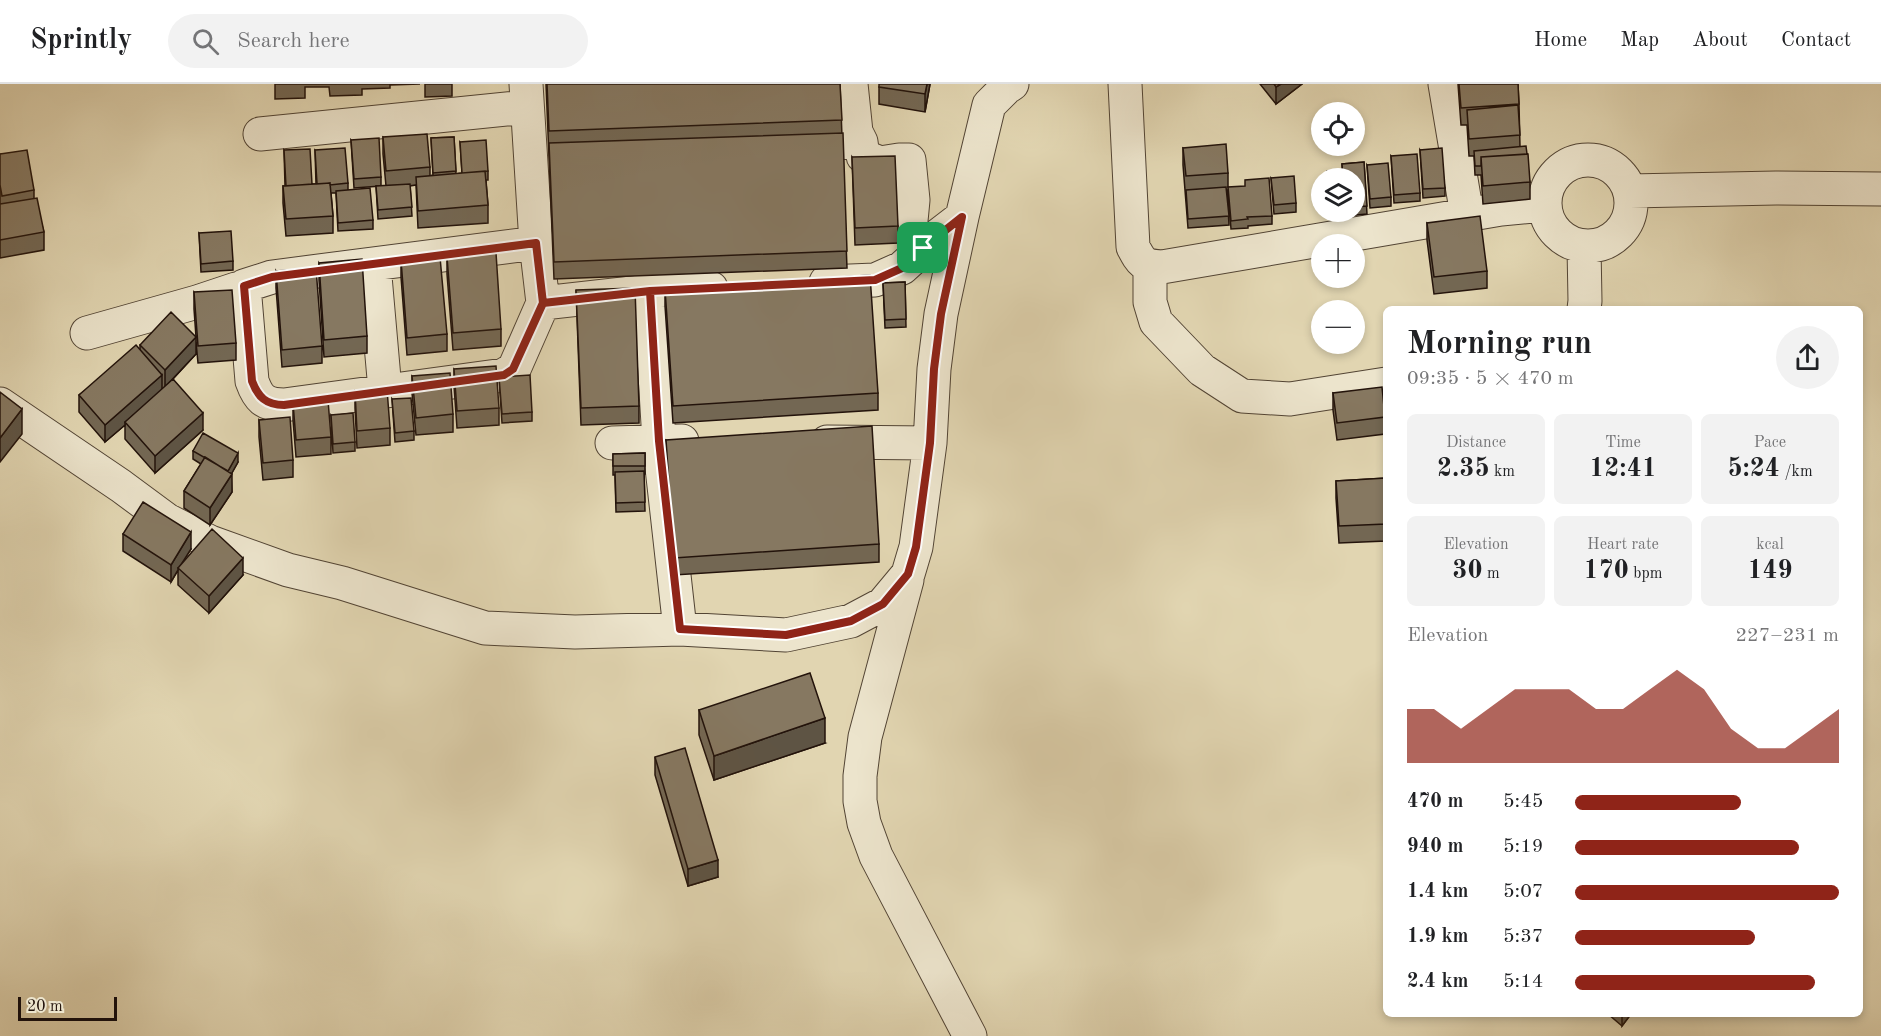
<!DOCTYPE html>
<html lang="en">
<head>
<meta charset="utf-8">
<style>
  body { margin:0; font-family:"Old Standard TT",serif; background:#f2f2f2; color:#202124; height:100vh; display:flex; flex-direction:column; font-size:22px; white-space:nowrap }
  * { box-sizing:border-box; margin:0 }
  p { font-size:20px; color:#757577 }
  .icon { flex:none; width:33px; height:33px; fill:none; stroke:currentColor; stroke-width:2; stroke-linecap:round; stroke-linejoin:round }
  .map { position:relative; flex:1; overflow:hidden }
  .sheet { position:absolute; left:1383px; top:222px; width:480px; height:711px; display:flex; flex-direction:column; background:#fff; border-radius:9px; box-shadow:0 3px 9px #0003 }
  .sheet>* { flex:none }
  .controls { position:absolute; left:1311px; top:18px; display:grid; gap:12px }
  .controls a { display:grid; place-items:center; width:54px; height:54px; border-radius:50%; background:#fff; box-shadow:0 3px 9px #0003; font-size:30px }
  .scale { position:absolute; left:18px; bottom:15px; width:99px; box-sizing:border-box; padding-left:6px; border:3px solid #23130b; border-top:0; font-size:16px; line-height:21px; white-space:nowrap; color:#23130b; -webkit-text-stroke:4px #ece4cc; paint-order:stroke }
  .pin { position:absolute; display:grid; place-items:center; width:51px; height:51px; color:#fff; margin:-26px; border-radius:12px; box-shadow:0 3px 9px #0006 }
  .round { display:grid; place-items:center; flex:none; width:63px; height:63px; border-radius:32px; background:#f2f2f2 }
  .head { display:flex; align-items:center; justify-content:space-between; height:102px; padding:0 24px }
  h1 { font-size:33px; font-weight:700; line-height:45px }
  .metrics { display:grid; grid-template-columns:repeat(3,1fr); gap:9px; height:102px; padding:6px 24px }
  .metrics div { display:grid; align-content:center; border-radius:9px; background:#f2f2f2; text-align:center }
  .metrics b { font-size:26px; font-weight:700 }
  .metrics small { font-size:16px; font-weight:400 }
  .metrics p { font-size:16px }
  .chart { height:168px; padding:12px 24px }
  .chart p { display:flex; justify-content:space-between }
  .chart svg { width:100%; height:108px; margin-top:6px; fill:#8f2418; opacity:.7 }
  ul { padding:0 24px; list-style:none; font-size:20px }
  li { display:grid; grid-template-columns:96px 72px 1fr; align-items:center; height:45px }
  li i { height:15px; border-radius:8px; background:#8f2418 }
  header { display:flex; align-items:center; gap:36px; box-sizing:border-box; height:84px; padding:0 30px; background:#fff; border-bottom:2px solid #e0e0e0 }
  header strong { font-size:28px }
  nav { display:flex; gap:33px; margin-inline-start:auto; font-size:21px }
  .search { width:420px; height:54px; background:#f2f2f2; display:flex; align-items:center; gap:15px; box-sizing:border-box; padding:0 21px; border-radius:33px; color:#757577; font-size:22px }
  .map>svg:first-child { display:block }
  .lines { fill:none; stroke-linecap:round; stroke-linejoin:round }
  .minor-casing { stroke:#524434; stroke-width:35 }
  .minor { stroke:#ece4cc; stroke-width:33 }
  .wall { fill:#736753; stroke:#23130b; stroke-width:1.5 }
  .shaded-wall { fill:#5e5444; stroke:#23130b; stroke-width:1.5 }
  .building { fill:#867861; stroke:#23130b; stroke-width:1.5 }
  .route-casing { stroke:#fff; stroke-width:12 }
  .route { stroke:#8f2418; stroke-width:8 }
</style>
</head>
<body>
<header>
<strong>Sprintly</strong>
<div class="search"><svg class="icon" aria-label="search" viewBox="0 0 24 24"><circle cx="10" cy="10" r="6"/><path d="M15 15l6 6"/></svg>Search here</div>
<nav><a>Home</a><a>Map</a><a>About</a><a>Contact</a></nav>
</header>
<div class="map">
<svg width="1881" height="952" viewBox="0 0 1881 952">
  <rect width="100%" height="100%" fill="#e1d5b1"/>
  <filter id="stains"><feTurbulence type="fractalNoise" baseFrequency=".00333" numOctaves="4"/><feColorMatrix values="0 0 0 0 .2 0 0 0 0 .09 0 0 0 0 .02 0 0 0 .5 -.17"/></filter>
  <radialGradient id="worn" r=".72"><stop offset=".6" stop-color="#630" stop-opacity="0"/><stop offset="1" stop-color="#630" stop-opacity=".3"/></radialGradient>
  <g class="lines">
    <defs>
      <path id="minor" d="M526 0 536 159 543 219 650 207 711 204
        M851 0 856 48 861 58 863 72 880 79 899 76H909L913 116 910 147 923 164
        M1125 0 1133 163C1141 178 1143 182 1162 183L1501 125 1544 121
        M1445 0 1467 131
        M260 50 526 23
        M797 60 861 58
        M1545 119a43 43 0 1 1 86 0a43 43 0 1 1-86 0Z
        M1630 107 1776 104 1881 105
        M536 159 272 193 244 202 252 297C258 314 264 321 284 321L504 291 514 285 543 219
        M374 181 385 306
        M1150 183V218L1156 238 1202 286 1242 312 1290 315 1386 300
        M826 198 875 196 902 184 936 153 962 133
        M650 207 659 357 680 545
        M1584 225 1585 217 1584 163
        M87 249 197 218 236 205
        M0 320 121 402 167 436 210 458 288 486 342 499 485 544 575 548 680 545 786 551 851 537 883 520 908 490 916 463 930 359 934 285 941 230 962 133 989 21 1006 4 1012 0
        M827 358 930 359
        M612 359 682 357
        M907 496 865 653 860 692V717L864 739 876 772 970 952"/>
    </defs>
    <use href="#minor" class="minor-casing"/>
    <use href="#minor" class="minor"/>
  </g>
  <path class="wall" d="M275 0H420L390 1V4L362 5V11L330 12 329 3H305V14L275 15Z
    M425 0H452V12L425 13Z
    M546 0H840L847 184 554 195Z
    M930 0 925 28 879 20V3Z
    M1260 0H1302L1276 20Z
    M1458 0H1518L1519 20 1520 63 1530 98V115L1483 120 1481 91H1475L1474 72H1469L1467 41H1461Z
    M383 53 430 83V92L433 91 431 54 454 53 456 90 462 89 460 58 488 87V96H486L488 121V139L418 144 416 101 410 102 412 132 378 135 376 102H386L383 70Z
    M351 56 381 93V102L354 104Z
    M1183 64 1228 89V103L1272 132V140L1248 142V144L1231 145 1228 106H1227L1229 141 1188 144 1183 81Z
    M284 66 312 100H316L315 66 348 99V106L373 136V145L338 147 336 109H331L333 132V149L286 152 283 119V102H285Z
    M1420 66 1445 104V112L1423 114Z
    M0 70 34 106V114L44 148V166L0 174Z
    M1391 72 1420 109V117L1394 119Z
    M852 73 898 142V159L855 161Z
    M1364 78 1367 130 1346 132V128H1354V94H1343L1342 80Z
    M1367 81 1391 113V122L1370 124Z
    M1271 94 1296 119V128L1274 130Z
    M1329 128H1344V131L1330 132Z
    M1427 139 1487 187V204L1434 210 1427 156Z
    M199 149 233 177V186L201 188Z
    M447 173 501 245V262L453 266 447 190Z
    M401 176 447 250V267L407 271 401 193Z
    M319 179 367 252V269L324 273 319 196Z
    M276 187 322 262V279L282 283 276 204Z
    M905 198 906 243 885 244 883 199Z
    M665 205 878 309V326L673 339 665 222Z
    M576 206 639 322V339L581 341Z
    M194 208 236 259V276L198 279 196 258V270L173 295 203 346 155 389 125 355V341L105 358 79 328V311L140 266V261L196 253 194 225Z
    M454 285 499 324V341L457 344 454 302Z
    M412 292 453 330V348L416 351 412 309Z
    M499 293 532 328V337L502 339Z
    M355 307 390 344V361L357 364 355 324Z
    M1333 309 1385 333V350L1337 356 1333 326Z
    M392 315 414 347V356L395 358Z
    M293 319 331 353V370L296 373 293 336Z
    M331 331 355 358V367L333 369Z
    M259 336 293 376V393L263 396 259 353Z
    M666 356 879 460V478L674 491 666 373Z
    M193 367 238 378 231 390 232 408 210 441 184 424V407L201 380 193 375Z
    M645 369V390H644L645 427 616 428 615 391H613V370Z
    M1386 394V457L1339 459 1336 414V397Z
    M123 450 191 465 182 478 243 491 209 529 178 501V486L171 498 123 467Z
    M699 626 825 659 714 696 699 651Z
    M655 673 718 793 688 802 655 691Z
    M1608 930H1631L1622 942Z"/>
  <path class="shaded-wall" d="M927 0H930L925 28V10Z
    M1281 0H1302L1276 20V3Z
    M196 253V270L165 303V286Z
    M162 291V308L125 338V341L105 358V341Z
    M22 325V350L0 378V354Z
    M203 329V346L155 389V372Z
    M238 369V378L228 396V387Z
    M232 390V408L210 441V424Z
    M191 448V465L179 484H178V486L171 498V481Z
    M243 474V491L209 529V512Z
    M825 634V659L714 696V672Z
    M718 776V793L688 802V785Z
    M1622 930H1631L1622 942Z"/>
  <path class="building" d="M547 0H840L842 36 549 47Z
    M879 0H927L925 10 879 3Z
    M1274 0H1281L1276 3Z
    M1459 0H1518L1519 20 1461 24Z
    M1518 21 1520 51 1469 55 1467 26Z
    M843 49 847 167 554 178 549 59Z
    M427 50 430 83 386 87 383 53Z
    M454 53 456 87 433 89 431 54Z
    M379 54 381 93 354 95 351 56Z
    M486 56 488 87 462 89 460 58Z
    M1226 60 1228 89 1186 92 1183 64Z
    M1526 62 1527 70 1481 73V82H1475L1474 67Z
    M345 64 348 99 330 101V99L317 100 315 66Z
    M1442 64 1445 104 1423 105 1420 66Z
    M310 65 312 100 286 102 284 66Z
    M27 66 34 106 2 112 0 101V70Z
    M1417 70 1420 109 1394 111 1391 72Z
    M1528 70 1530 98 1483 102 1481 73Z
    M895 72 898 142 855 144 852 73Z
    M1364 78 1367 122 1354 123V94H1343L1342 80Z
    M1388 79 1391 113 1370 115 1367 81Z
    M1341 86 1342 94H1327V87Z
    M485 87 488 121 418 127 416 93Z
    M1294 92 1296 119 1274 121 1271 94Z
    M1269 94 1272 132 1247 133 1248 135 1231 137 1228 103 1245 102V96Z
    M330 99 333 132 286 135 283 102Z
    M410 100 412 123 378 126 376 102Z
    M1226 103 1229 132 1188 135 1186 106Z
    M370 104 373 136 338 139 336 107Z
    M37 114 44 148 0 156V120Z
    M1480 132 1487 187 1434 193 1427 139Z
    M231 147 233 177 201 180 199 149Z
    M496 169 501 245 453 249 447 173Z
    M440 173 447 250 407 254 401 176Z
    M362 175 367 252 324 256 319 179Z
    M316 184 322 262 282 266 276 187Z
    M870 191 878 309 673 322 665 205Z
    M905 198 906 235 885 236 883 199Z
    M635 204 639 322 581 324 576 206Z
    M232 206 236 259 198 262 194 208Z
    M171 228 196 253 165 286 140 261Z
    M136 261 162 291 105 341 79 311Z
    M496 282 499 324 457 327 454 285Z
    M450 289 453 330 416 334 412 292Z
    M530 291 532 328 502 330 499 293Z
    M173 295 203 329 155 372 125 338Z
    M1382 303 1385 333 1337 339 1333 309Z
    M387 305 390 344 357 347 355 307Z
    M0 308 22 325 0 354Z
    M411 314 414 347 395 349 392 315Z
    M328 316 331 353 296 356 293 319Z
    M353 329 355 358 333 360 331 331Z
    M290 333 293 376 263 379 259 336Z
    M872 342 879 460 674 474 666 356Z
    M203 349 238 369 228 387 193 367Z
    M645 369V382H613V370Z
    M205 373 232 390 210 424 184 407Z
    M644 387 645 418 616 419 615 388Z
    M1386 394V440L1339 442 1336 397Z
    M143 418 191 448 171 481 123 450Z
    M212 445 243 474 209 512 178 484Z
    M810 589 825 634 714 672 699 626Z
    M685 664 718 776 688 785 655 673Z"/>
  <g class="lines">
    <defs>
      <path id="route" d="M923 164 902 184 875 196 650 207 543 219 536 159 272 193 244 202 252 297C258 313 266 321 284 321L504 291 513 285 543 219 650 207 659 357 680 545 786 551 851 537 883 520 908 490 916 463 930 359 934 285 941 230 962 133 923 164"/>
    </defs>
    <use href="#route" class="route-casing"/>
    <use href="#route" class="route"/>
  </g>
  <rect width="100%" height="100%" filter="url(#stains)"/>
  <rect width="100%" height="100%" fill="url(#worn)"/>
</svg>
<div class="controls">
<a><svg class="icon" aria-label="locate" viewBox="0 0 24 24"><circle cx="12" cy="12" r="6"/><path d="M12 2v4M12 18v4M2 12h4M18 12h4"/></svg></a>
<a><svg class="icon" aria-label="layers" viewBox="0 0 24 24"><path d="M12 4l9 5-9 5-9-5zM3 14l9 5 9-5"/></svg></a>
<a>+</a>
<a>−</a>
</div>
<div class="scale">20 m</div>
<div class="pin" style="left:923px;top:164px;background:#1e9e55"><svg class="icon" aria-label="arrive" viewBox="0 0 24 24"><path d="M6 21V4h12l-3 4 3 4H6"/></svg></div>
<section class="sheet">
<div class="head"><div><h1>Morning run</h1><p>09:35 · 5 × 470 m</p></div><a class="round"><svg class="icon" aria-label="share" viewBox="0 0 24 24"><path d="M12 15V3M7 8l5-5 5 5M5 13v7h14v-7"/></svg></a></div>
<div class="metrics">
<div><p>Distance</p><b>2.35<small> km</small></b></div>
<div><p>Time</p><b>12:41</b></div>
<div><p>Pace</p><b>5:24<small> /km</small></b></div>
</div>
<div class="metrics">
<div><p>Elevation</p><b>30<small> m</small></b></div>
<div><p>Heart rate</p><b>170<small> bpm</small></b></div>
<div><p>kcal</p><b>149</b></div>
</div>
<div class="chart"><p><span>Elevation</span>227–231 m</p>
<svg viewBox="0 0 160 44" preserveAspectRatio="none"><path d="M0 44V22L10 22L20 30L30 22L40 14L50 14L60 14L70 22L80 22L90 14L100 6L110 14L120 30L130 38L140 38L150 30L160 22V44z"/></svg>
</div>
<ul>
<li><b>470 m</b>5:45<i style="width:63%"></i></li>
<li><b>940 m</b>5:19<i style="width:85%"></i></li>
<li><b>1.4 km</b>5:07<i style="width:100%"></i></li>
<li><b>1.9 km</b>5:37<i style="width:68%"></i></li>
<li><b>2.4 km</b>5:14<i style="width:91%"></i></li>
</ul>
</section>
</div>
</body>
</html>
